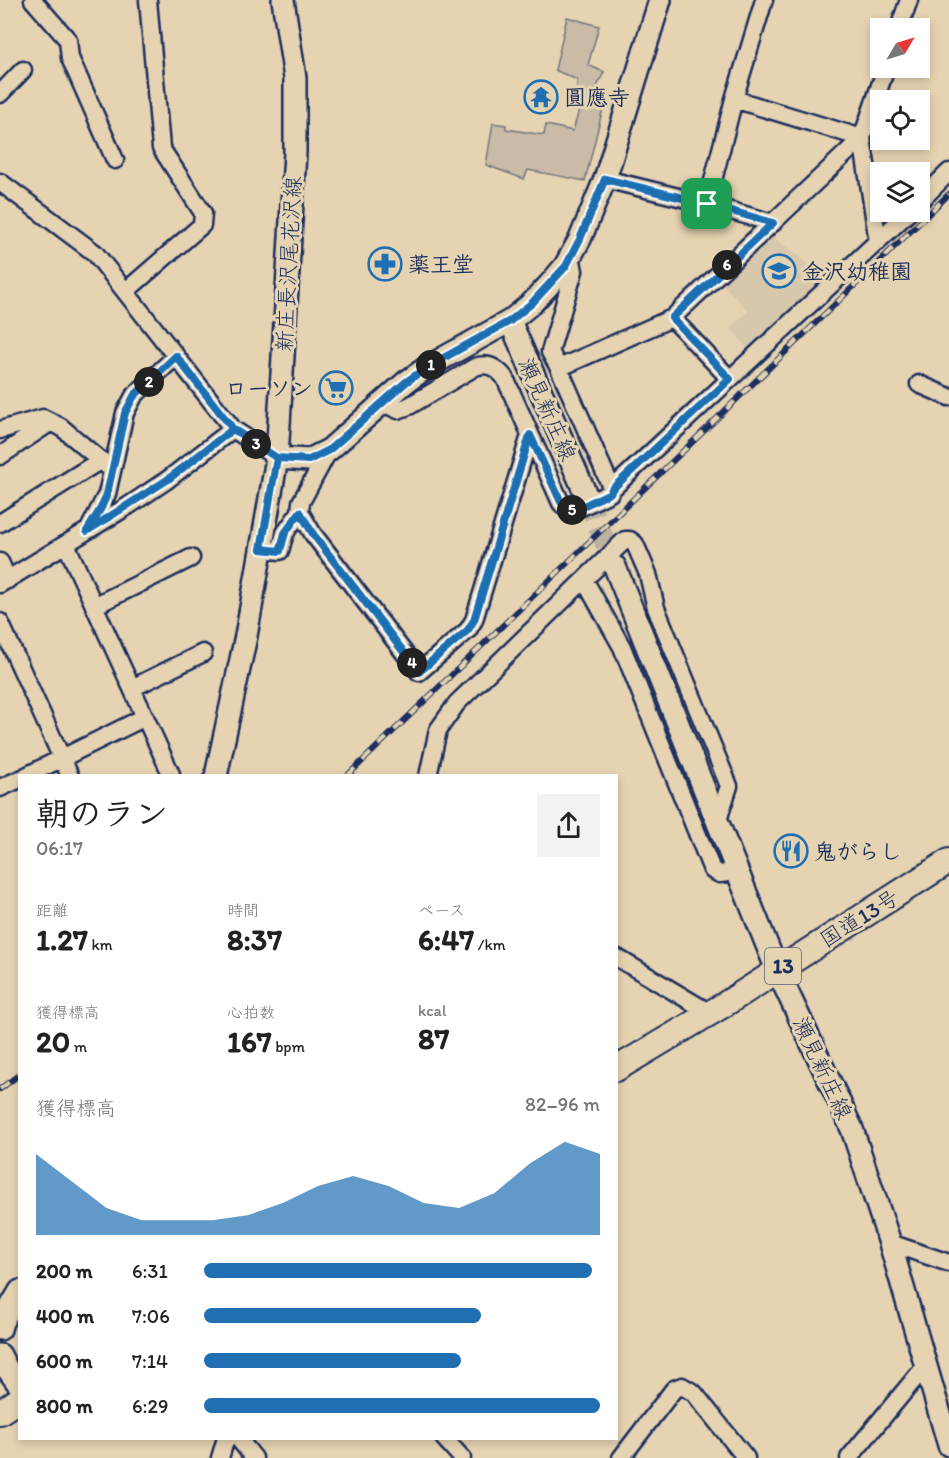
<!DOCTYPE html>
<html lang="ja">
<head>
<meta charset="utf-8">
<style>
  body { margin:0; font-family:Itim,"Klee One",sans-serif; background:#f2f2f2; color:#222; height:100vh; display:flex; flex-direction:column; font-size:22px; white-space:nowrap }
  * { box-sizing:border-box; margin:0 }
  p { font-size:20px; color:#767676 }
  .icon { flex:none; width:33px; height:33px; fill:none; stroke:currentColor; stroke-width:2; stroke-linecap:round; stroke-linejoin:round }
  .map { position:relative; flex:1; overflow:hidden }
  .panel { position:absolute; left:18px; top:774px; width:600px; height:666px; display:flex; flex-direction:column; background:#fff; border-radius:0px; box-shadow:0 3px 9px #0003 }
  .panel>* { flex:none }
  .needle { width:39px; rotate:52deg }
  .buttons { position:absolute; left:870px; top:18px; display:grid; gap:12px }
  .buttons a { display:grid; place-items:center; width:60px; height:60px; border-radius:0px; background:#fff; box-shadow:0 3px 9px #0003; font-size:30px }
  .pin { position:absolute; display:grid; place-items:center; width:51px; height:51px; color:#fff; margin:-26px; border-radius:12px; box-shadow:0 3px 9px #0006 }
  .km { position:absolute; width:30px; height:30px; margin:-15px; border-radius:50%; background:#222; color:#fff; font-size:16px; line-height:30px; text-align:center }
  .round { display:grid; place-items:center; flex:none; width:63px; height:63px; border-radius:0px; background:#f2f2f2 }
  .summary { display:flex; align-items:center; justify-content:space-between; height:102px; padding:0 18px }
  h1 { font-size:33px; font-weight:800; line-height:45px }
  .stats { display:grid; grid-template-columns:repeat(3,1fr); gap:9px; height:102px; padding:6px 18px }
  .stats div { display:grid; align-content:center }
  .stats b { font-size:30px; font-weight:800 }
  .stats small { font-size:16px; font-weight:400 }
  .stats p { font-size:16px }
  .chart { height:168px; padding:12px 18px }
  .chart p { display:flex; justify-content:space-between }
  .chart svg { width:100%; height:108px; margin-top:6px; fill:#1f6fb2; opacity:.7 }
  ul { padding:0 18px; list-style:none; font-size:20px }
  li { display:grid; grid-template-columns:96px 72px 1fr; align-items:center; height:45px }
  li i { height:15px; border-radius:8px; background:#1f6fb2 }
  .map>svg:first-child { display:block }
  .built { fill:#d7c7ab }
  .green { fill:#c9bba5; stroke:#727582; stroke-width:1.5 }
  .lines { fill:none; stroke-linecap:round; stroke-linejoin:round }
  .major-tunnel { stroke:#bdb2a0; stroke-width:21; stroke-dasharray:21 10; stroke-linecap:butt }
  .minor-casing { stroke:#1b2f5e; stroke-width:21 }
  .major-casing { stroke:#1b2f5e; stroke-width:26 }
  .highway-casing { stroke:#1b2f5e; stroke-width:28 }
  .minor { stroke:#e6d3b1; stroke-width:16 }
  .major { stroke:#e6d3b1; stroke-width:21 }
  .highway { stroke:#e6d3b1; stroke-width:24 }
  .rail-casing { stroke:#1b2f5e; stroke-width:6 }
  .rail { stroke:#e6d3b1; stroke-width:4; stroke-dasharray:11; stroke-linecap:butt }
  .route-casing { stroke:#fff; stroke-width:12 }
  .route { stroke:#1f6fb2; stroke-width:8 }
  .labels { text-anchor:middle; stroke-width:6; stroke-linejoin:round; paint-order:stroke }
  .shield { fill:#e6d3b1; stroke:#586077; stroke-width:1.5 }
  .shield-label { font-size:21px; font-weight:bold; fill:#1b2f5e }
  .poi-label { font-size:22px; font-weight:bold; fill:#1b2f5e; stroke:#e6d3b1; text-anchor:start }
  .street-label { font-size:22px; fill:#1b2f5e; stroke:#e6d3b1 }
</style>
</head>
<body>
<div class="map">
<svg width="949" height="1458" viewBox="0 0 949 1458">
  <rect width="100%" height="100%" fill="#e6d3b1"/>
  <filter id="ink" filterUnits="userSpaceOnUse"><feTurbulence type="fractalNoise" baseFrequency=".0167" numOctaves="2"/><feDisplacementMap in="SourceGraphic" scale="12" xChannelSelector="R" yChannelSelector="G"/><feConvolveMatrix kernelMatrix="1 2 1 2 8 2 1 2 1" color-interpolation-filters="sRGB"/></filter>
  <g filter="url(#ink)">
    <path class="built" d="M767 234 798 255 827 282 752 354 730 327 749 311 719 281Z"/>
    <path class="green" d="M567 17 599 26 588 65 604 72 593 95 605 100 585 181 528 170 524 179 486 165 493 123 506 125V129L544 135 546 125 573 131 583 96 577 94V80L555 70Z"/>
    <g class="lines">
      <path class="major-tunnel" d="M587 497 615 567"/>
      <defs>
        <path id="minor" d="M33 0 68 40 70 58 115 160
          M899 28 909 0
          M0 94 23 70
          M734 99 862 138
          M605 179 707 204 773 223
          M0 182 95 253 233 429 277 458
          M920 201 949 172
          M707 204 734 99 764 0
          M878 242 862 138 886 68
          M126 291 202 225 203 213 161 148 148 0
          M672 318 730 379
          M559 368 550 352 574 271 571 256
          M919 384 949 397
          M381 402 398 410 409 406 475 367C488 362 497 368 505 378L561 503 567 509 575 510 610 493 612 489 909 212
          M0 430 43 418 61 427 112 470
          M329 450 301 502 300 512 313 534 419 672 468 630 474 620 530 435
          M0 456 51 422
          M612 489 559 368 672 318 862 138
          M0 523 101 460
          M90 527 107 494 125 413 134 396 176 356
          M66 544 171 774
          M261 549 280 551 285 533 300 512
          M0 562 8 580
          M585 581 622 647 712 870 720 874 739 872
          M0 584 128 506 167 480 233 429
          M94 606 191 558
          M0 622 70 776
          M132 688 203 653
          M26 776 145 717
          M428 776 438 730 457 703 625 540H630L635 544 648 574 656 608 729 786 718 820
          M0 788 20 779
          M616 957 710 1013
          M890 1243 949 1263
          M238 1438 254 1458
          M444 1438 462 1458
          M220 1458 226 1438
          M621 1458 674 1389 682 1386 694 1393 746 1458
          M849 1458 927 1364"/>
        <path id="major" d="M510 321 587 497
          M277 458 309 460 329 450 406 382 429 366 510 321 532 303 549 285 565 266 580 239 605 179 660 0
          M615 567 777 970 852 1129 890 1243 949 1445
          M216 776 246 636 277 458 295 153V78L283 0
          M0 1329 2 1322 20 1291
          M0 1355 6 1367 20 1386"/>
        <path id="highway" d="M616 1069 722 1006 949 861
          M0 1412 20 1399"/>
      </defs>
      <use href="#minor" class="minor-casing"/>
      <use href="#major" class="major-casing"/>
      <use href="#highway" class="highway-casing"/>
      <use href="#minor" class="minor"/>
      <use href="#major" class="major"/>
      <use href="#highway" class="highway"/>
      <defs>
        <path id="rail" d="M347 776 949 194
          M0 1089 20 1074"/>
      </defs>
      <use href="#rail" class="rail-casing"/>
      <use href="#rail" class="rail"/>
    </g>
  </g>
  <g class="lines" filter="url(#ink)">
    <defs>
      <path id="route" d="M707 204 605 179 580 239 566 266 532 303 510 321 429 366 406 382 329 450 309 460 277 458 233 429 176 356 134 396 125 413 107 494 101 508 87 531 167 480 233 429 277 458 261 549 280 551 285 533 300 512 313 534 419 672 468 630 474 620 530 435 561 502 567 509 575 510 610 493 612 489 730 379 672 318 773 223 707 204"/>
    </defs>
    <use href="#route" class="route-casing"/>
    <use href="#route" class="route"/>
  </g>
  <defs>
    <symbol id="temple-ring" viewBox="-11 -11 22 22"><circle r="9.5" fill="#e6d3b1" stroke="#1f6fb2" stroke-width="1.5"/><path d="M0-6L5-2H3V0L6.5 2.5H4V6H1.5V3h-3V6H-4V2.5H-6.5L-3 0V-2H-5Z" fill="#1f6fb2"/></symbol>
    <symbol id="pharmacy-ring" viewBox="-11 -11 22 22"><circle r="9.5" fill="#e6d3b1" stroke="#1f6fb2" stroke-width="1.5"/><path d="M-2-6h4v4h4v4h-4v4h-4v-4h-4v-4h4Z" fill="#1f6fb2"/></symbol>
    <symbol id="school-ring" viewBox="-11 -11 22 22"><circle r="9.5" fill="#e6d3b1" stroke="#1f6fb2" stroke-width="1.5"/><path d="M0-5L7-2L0 1L-7-2ZM-4 1L0 2.5L4 1V4Q0 6-4 4Z" fill="#1f6fb2"/></symbol>
    <symbol id="supermarket-ring" viewBox="-11 -11 22 22"><circle r="9.5" fill="#e6d3b1" stroke="#1f6fb2" stroke-width="1.5"/><path d="M-6-5.5h2.5l.6 2H6L4.5 2H-2.5L-4.4-4H-6ZM-1.5 3.2a1.3 1.3 0 1 0 .1 0ZM3 3.2a1.3 1.3 0 1 0 .1 0Z" fill="#1f6fb2"/></symbol>
    <symbol id="restaurant-ring" viewBox="-11 -11 22 22"><circle r="9.5" fill="#e6d3b1" stroke="#1f6fb2" stroke-width="1.5"/><path d="M-5-6h1v4h1v-4h1v4h1v-4h1v5L-1.5 .5V6h-2V.5L-5-1ZM5-6V6H3V1.5H1.5Q1.5-4 5-6Z" fill="#1f6fb2"/></symbol>
  </defs>
  <g fill-rule="evenodd">
    <use href="#temple-ring" x="522" y="78" width="38" height="38"/>
    <use href="#pharmacy-ring" x="366" y="245" width="38" height="38"/>
    <use href="#school-ring" x="760" y="252" width="38" height="38"/>
    <use href="#supermarket-ring" x="317" y="369" width="38" height="38"/>
    <use href="#restaurant-ring" x="772" y="832" width="38" height="38"/>
  </g>
  <g class="labels">
    <rect class="shield" x="765" y="948" width="36" height="36" rx="4.5"/>
    <g class="shield-label">
      <text x="783" y="973">13</text>
    </g>
    <g class="poi-label">
      <text x="564" y="105">圓應寺</text>
      <text x="408" y="272">薬王堂</text>
      <text x="802" y="279">金沢幼稚園</text>
      <text x="313" y="396" text-anchor="end">ローソン</text>
      <text x="814" y="859">鬼がらし</text>
    </g>
    <g class="street-label">
      <text transform="translate(288 264) rotate(-87)" y="8">新庄長沢尾花沢線</text>
      <text transform="translate(548 409) rotate(66)" y="8">瀬見新庄線</text>
      <text transform="translate(859 918) rotate(-32)" y="8">国道13号</text>
      <text transform="translate(823 1068) rotate(65)" y="8">瀬見新庄線</text>
    </g>
  </g>
</svg>
<div class="buttons">
<a><svg class="needle" viewBox="-14 -14 28 28"><path d="M0-13l5 13h-10z" fill="#e53935"/><path d="M0 13l5-13h-10z" fill="#767676"/></svg></a>
<a><svg class="icon" aria-label="locate" viewBox="0 0 24 24"><circle cx="12" cy="12" r="6"/><path d="M12 2v4M12 18v4M2 12h4M18 12h4"/></svg></a>
<a><svg class="icon" aria-label="layers" viewBox="0 0 24 24"><path d="M12 4l9 5-9 5-9-5zM3 14l9 5 9-5"/></svg></a>
</div>
<div class="pin" style="left:707px;top:204px;background:#1e9e55"><svg class="icon" aria-label="arrive" viewBox="0 0 24 24"><path d="M6 21V4h12l-3 4 3 4H6"/></svg></div>
<b class="km" style="left:431px;top:365px">1</b>
<b class="km" style="left:149px;top:382px">2</b>
<b class="km" style="left:256px;top:444px">3</b>
<b class="km" style="left:412px;top:663px">4</b>
<b class="km" style="left:572px;top:510px">5</b>
<b class="km" style="left:727px;top:265px">6</b>
<section class="panel">
<div class="summary"><div><h1>朝のラン</h1><p>06:17</p></div><a class="round"><svg class="icon" aria-label="share" viewBox="0 0 24 24"><path d="M12 15V3M7 8l5-5 5 5M5 13v7h14v-7"/></svg></a></div>
<div class="stats">
<div><p>距離</p><b>1.27<small> km</small></b></div>
<div><p>時間</p><b>8:37</b></div>
<div><p>ペース</p><b>6:47<small> /km</small></b></div>
</div>
<div class="stats">
<div><p>獲得標高</p><b>20<small> m</small></b></div>
<div><p>心拍数</p><b>167<small> bpm</small></b></div>
<div><p>kcal</p><b>87</b></div>
</div>
<div class="chart"><p><span>獲得標高</span>82–96 m</p>
<svg viewBox="0 0 160 44" preserveAspectRatio="none"><path d="M0 44V11L10 22L20 33L30 38L40 38L50 38L60 36L70 31L80 24L90 20L100 24L110 31L120 33L130 27L140 15L150 6L160 11V44z"/></svg>
</div>
<ul>
<li><b>200 m</b>6:31<i style="width:98%"></i></li>
<li><b>400 m</b>7:06<i style="width:70%"></i></li>
<li><b>600 m</b>7:14<i style="width:65%"></i></li>
<li><b>800 m</b>6:29<i style="width:100%"></i></li>
</ul>
</section>
</div>
</body>
</html>
